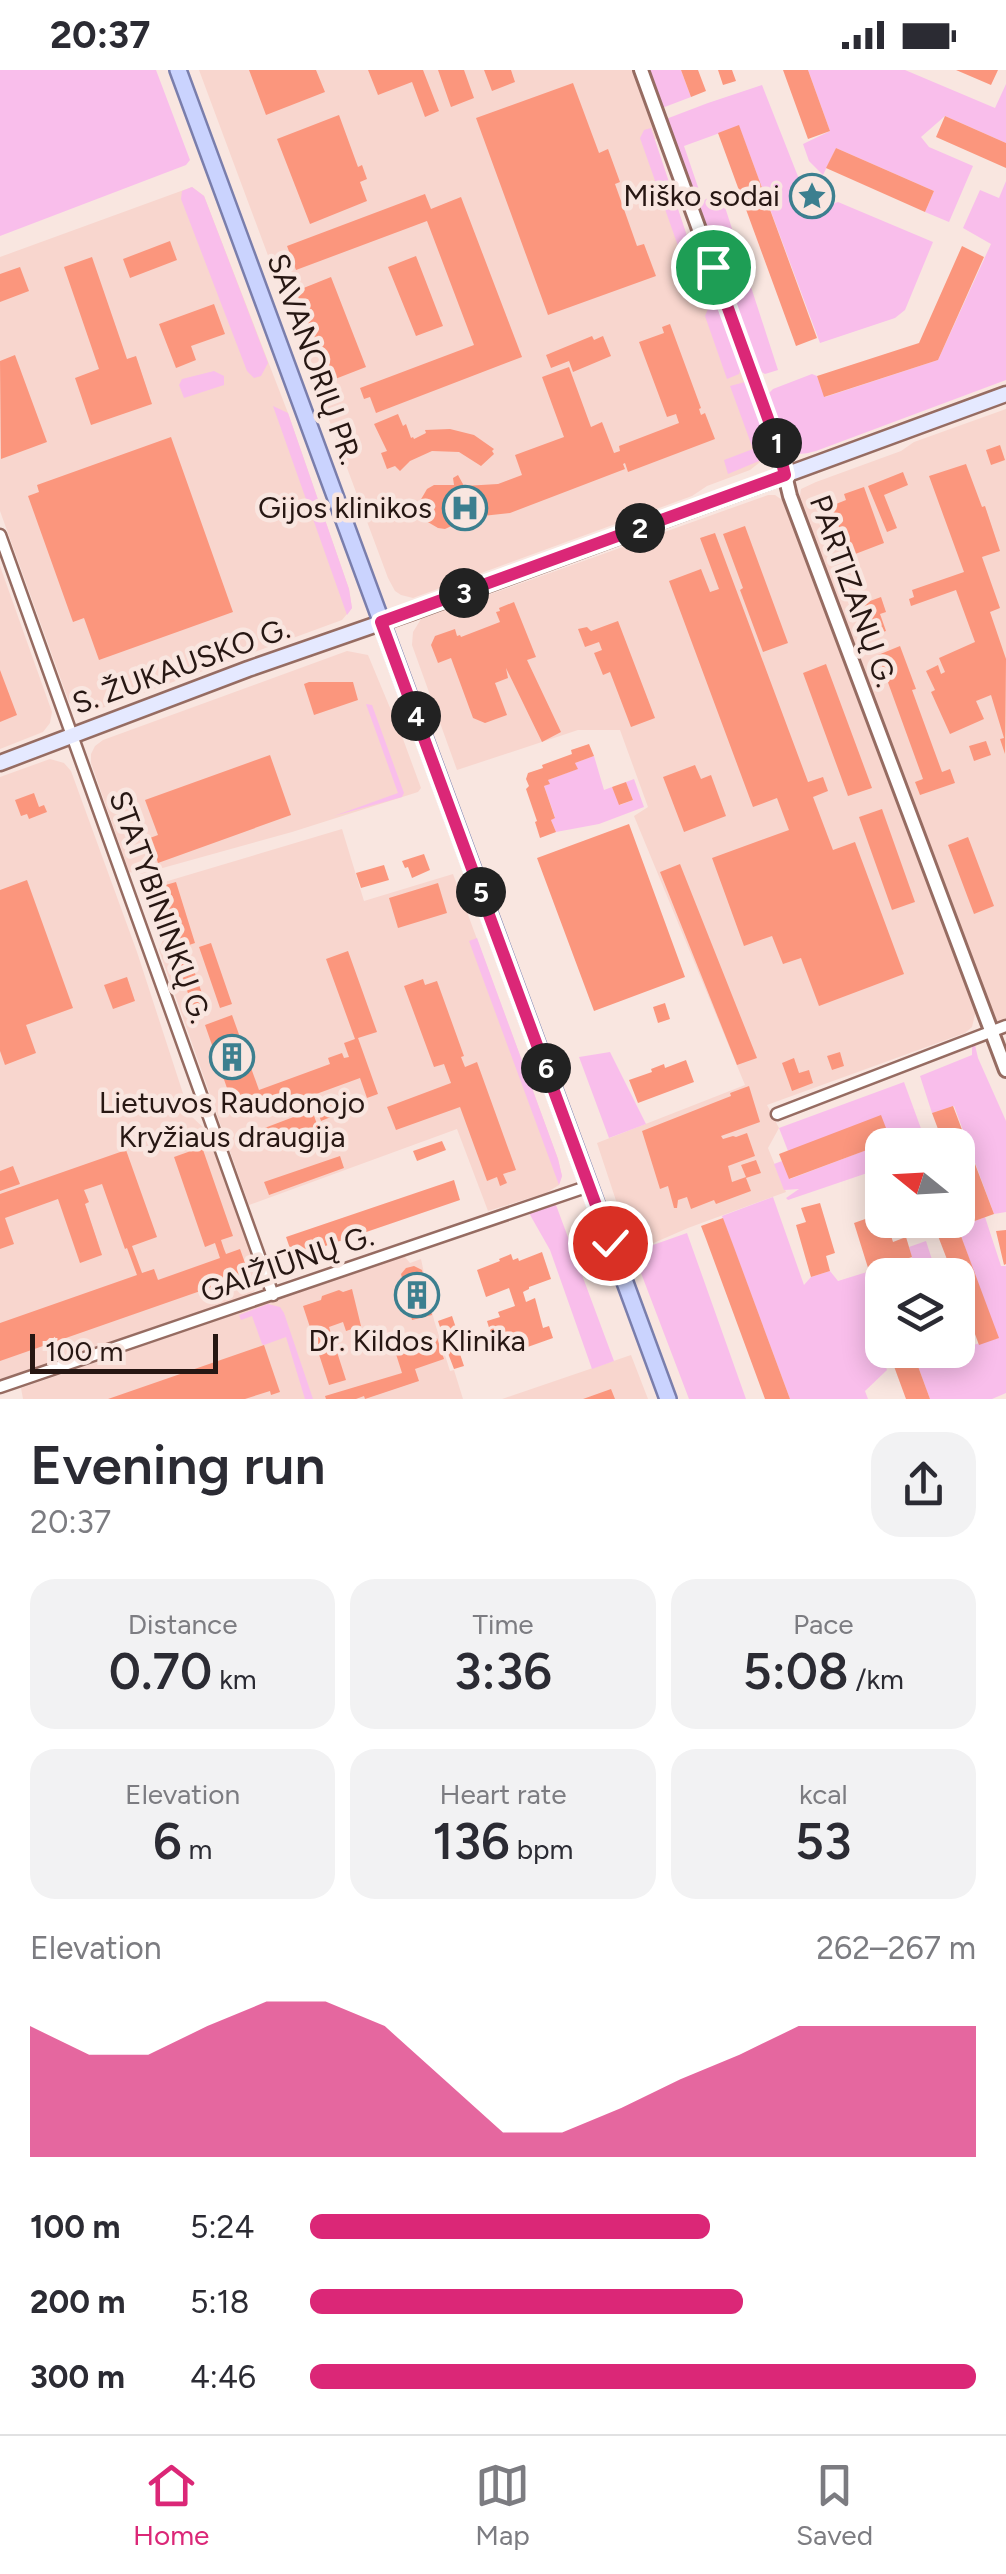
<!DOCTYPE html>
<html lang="en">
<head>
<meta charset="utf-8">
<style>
  body { margin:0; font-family:Figtree,sans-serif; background:#f2f2f3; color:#2b2b33; height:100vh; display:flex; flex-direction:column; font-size:38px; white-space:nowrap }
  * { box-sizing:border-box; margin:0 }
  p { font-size:32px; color:#7c7c81 }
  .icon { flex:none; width:55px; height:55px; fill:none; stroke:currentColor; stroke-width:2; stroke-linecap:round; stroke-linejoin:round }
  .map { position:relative; height:1329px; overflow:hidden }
  .details { display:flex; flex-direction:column; background:#fff; flex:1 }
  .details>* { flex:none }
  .needle { width:65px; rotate:288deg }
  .controls { position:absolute; left:865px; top:1058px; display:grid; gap:20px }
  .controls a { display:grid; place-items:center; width:110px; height:110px; border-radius:20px; background:#fff; box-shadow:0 5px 25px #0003; font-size:50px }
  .scale { position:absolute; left:30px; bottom:25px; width:188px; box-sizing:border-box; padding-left:10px; border:5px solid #271713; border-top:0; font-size:28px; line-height:35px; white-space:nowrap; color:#271713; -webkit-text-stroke:8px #f9e6e0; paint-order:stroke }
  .pin { position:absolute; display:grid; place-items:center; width:85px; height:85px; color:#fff; margin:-42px; border:5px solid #fff; border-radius:50%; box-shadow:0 2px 10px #0007 }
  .km { position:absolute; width:50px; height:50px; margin:-25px; border-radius:50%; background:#222; color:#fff; font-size:28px; line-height:50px; text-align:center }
  .round { display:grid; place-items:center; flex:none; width:105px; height:105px; border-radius:30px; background:#f2f2f3 }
  .summary { display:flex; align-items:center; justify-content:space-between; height:170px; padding:0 30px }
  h1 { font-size:55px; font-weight:600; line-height:75px }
  .metrics { display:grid; grid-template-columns:repeat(3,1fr); gap:15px; height:170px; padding:10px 30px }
  .metrics div { display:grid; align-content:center; border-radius:25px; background:#f2f2f3; text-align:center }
  .metrics b { font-size:50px; font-weight:600 }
  .metrics small { font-size:28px; font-weight:400 }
  .metrics p { font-size:28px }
  .chart { height:280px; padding:20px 30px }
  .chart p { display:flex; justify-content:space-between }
  .chart svg { width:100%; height:180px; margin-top:10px; fill:#db2777; opacity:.7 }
  ul { padding:0 30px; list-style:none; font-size:32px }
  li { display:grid; grid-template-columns:160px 120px 1fr; align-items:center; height:75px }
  li i { height:25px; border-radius:12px; background:#db2777 }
  .status { display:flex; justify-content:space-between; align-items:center; height:70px; padding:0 50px; background:#fff; direction:ltr }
  .status svg { height:28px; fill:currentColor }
  .tab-bar { display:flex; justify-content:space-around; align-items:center; height:140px; border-top:2px solid #e1e1e2; background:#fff; font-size:28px; color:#7c7c81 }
  .tab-bar a { display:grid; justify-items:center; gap:5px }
  .tab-bar .active { color:#db2777 }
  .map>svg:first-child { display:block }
  .built { fill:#f8d6ce }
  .green { fill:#f9beeb }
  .building { fill:#fb967d }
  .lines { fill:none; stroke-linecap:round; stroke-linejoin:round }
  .minor-casing { stroke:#966c62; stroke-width:15 }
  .tertiary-casing { stroke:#966c62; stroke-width:18 }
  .secondary-casing { stroke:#966c62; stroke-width:19 }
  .primary-casing { stroke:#7a7eac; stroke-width:20 }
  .minor { stroke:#fff; stroke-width:10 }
  .tertiary { stroke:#fff; stroke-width:12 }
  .secondary { stroke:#e5e9ff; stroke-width:14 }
  .primary { stroke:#cad3fe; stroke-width:15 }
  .route-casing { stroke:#fff; stroke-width:20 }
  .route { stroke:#db2777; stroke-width:12 }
  .labels { text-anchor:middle; stroke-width:9; stroke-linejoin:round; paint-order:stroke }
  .poi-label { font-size:30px; fill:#271713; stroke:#f9e6e0; text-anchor:end }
  .street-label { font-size:30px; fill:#271713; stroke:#f9e6e0 }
</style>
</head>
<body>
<div class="status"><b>20:37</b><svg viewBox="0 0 49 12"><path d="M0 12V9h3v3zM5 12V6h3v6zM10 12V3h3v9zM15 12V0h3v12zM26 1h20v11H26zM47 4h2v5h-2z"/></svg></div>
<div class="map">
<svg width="1006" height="1329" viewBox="0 0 1006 1329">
  <rect width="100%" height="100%" fill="#f9e6e0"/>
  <path class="built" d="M199 0H633L659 67 654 70 693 184 699 183 700 185 768 371 764 389 750 400 707 416 692 426 413 528 401 525 395 521 388 508Z
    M192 117 204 126 288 343 349 519 352 538 342 550 94 641H82L69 632 0 441V187Z
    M1006 339V950L998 952 995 951 799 432 801 419 816 412 901 381 914 372Z
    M768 425H775L785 432 976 940 972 957 965 963 767 1035 779 1058 768 1078 786 1122 688 1158 633 1182 597 1073 745 1015 634 746 648 737 620 660H578L457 700 412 575 413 562 421 549Z
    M0 496 52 642 50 653 43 662 0 679Z
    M347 581 368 585 403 669 421 718 418 722 292 762 141 804 129 802 91 693V684L95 676 103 670Z
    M50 689 64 693 71 701 137 882 190 1045 209 1063 261 1210 258 1218 249 1225 0 1309V707Z
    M342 759 364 831 453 804 558 1089 562 1106 559 1115 546 1123 488 1141 457 1059 249 1135 159 880 166 862 151 816Z
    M404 1186 410 1193 421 1189 434 1250 450 1301 454 1300 463 1329H23L21 1318Z
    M631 1285 648 1329H502Z"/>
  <path class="green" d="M0 0H156L190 90 186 95 0 166Z
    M648 0H681L691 27 662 38Z
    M808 0H905L995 38 1006 14V73L945 46 921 67 929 77 973 96 949 152 925 142 934 121 836 78 823 105 809 91 803 74 830 61Z
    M762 15 810 137 821 133 824 137 838 132 933 172 905 240 895 248 820 273 739 56 684 76 699 120 691 118 666 49 708 33Z
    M651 58 693 184 699 183 700 185 697 193 693 196 684 193 640 68 644 60Z
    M1006 111V310L816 381C802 385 793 386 783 374L766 326 773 319 812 304 817 306 825 327 938 290 991 174 963 158 980 120 999 128Z
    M192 117 204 126 268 293 261 306 254 308 247 301 181 129 182 121Z
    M708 128H719L723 131 778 300 765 304 757 299 698 138 701 132Z
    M714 237 721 240 741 298 739 304 727 309 705 246 708 239Z
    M214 301 224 306V315L184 328 179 315 182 309Z
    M745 312 768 374 759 391 728 404 724 390 753 379 730 316Z
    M273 336 288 343 349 519 352 538 347 545Z
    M366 634 372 635 404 723 402 727 334 746 398 723Z
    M594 686 604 720 612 717 620 735 633 730 626 712 634 709 644 737 599 754 556 762 551 750 555 747 544 716 549 714 548 710 577 699 575 693Z
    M477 868 558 1089 562 1106 559 1115 469 871Z
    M975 975 978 988 1006 1051V1142L994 1144 954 1036 932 1043 920 1006 972 985V976Z
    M610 982 646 1054 609 1068 579 987Z
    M904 1012 927 1075H882V1098L788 1130 786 1128 799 1119 784 1120 774 1094 782 1091 790 1109 890 1071 788 1081 779 1058Z
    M773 1127 804 1215 811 1207 830 1201 838 1211 912 1188 909 1177 926 1171 937 1205H882V1251L871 1258 887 1300 865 1321 868 1329H790L722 1146Z
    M556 1135 614 1291 592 1299 550 1180 529 1143Z
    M985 1147 1001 1196H1006V1323L992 1329H930L912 1280H958V1275L959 1279 998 1268 958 1158Z
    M687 1163 746 1329H689L633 1182Z
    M268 1234 280 1237 284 1243 313 1329H305L286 1267 264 1275 262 1274 252 1246 241 1250 239 1245Z"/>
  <path class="building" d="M249 0H316L325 22 266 45Z
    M368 0H423L439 41 425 47 412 12 378 25Z
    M438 0H464L474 28 451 37Z
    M484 0H511L515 12 492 21Z
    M681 0H698L706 21 691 27Z
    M718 0H732L736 11 723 15Z
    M783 0H808L830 61 808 69Z
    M956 0H998L991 15Z
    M573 13 599 83 608 79 620 112 615 114 637 176 644 174 656 206 548 245 476 48Z
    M339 45 358 97 362 95 367 109 360 112 367 131 310 154 277 69Z
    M945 46 1006 73V98L936 67Z
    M739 55 817 268 796 276 718 63Z
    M836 78 934 121 925 142 826 98Z
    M425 124 431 139 461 127 522 287 376 343 370 327 364 329 360 318 474 275 427 151 296 200 287 176Z
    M170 171 177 190 130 208 123 189Z
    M962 176 984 187 938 290 824 327 817 306 919 273Z
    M416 186 443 256 416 266 388 197Z
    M92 187 127 289 136 286 152 334 91 355 75 308 99 299 64 197Z
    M20 197 29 221 0 232V204Z
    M331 207 366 297 330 311 296 221Z
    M214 234 225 264 191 276 196 290 176 298 159 254Z
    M670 254 701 338 699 339 701 345 705 343 715 369 628 402 625 393 623 394 625 399 510 443 455 449 458 453 445 459 438 458 426 451 422 445 420 431 427 419 434 415H454L453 408 458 405 464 416 498 414 522 405 515 385 564 367 542 307 569 297 591 357 602 352 614 383 620 381 619 376 679 353 676 344 667 347 639 272 664 263 662 257Z
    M592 266 594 270 603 266 611 286 573 302 569 291 551 298 546 285Z
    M15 285 47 372 1 389 0 291Z
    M398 344 403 356 406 354 411 368 413 367 414 369 426 363 425 360 450 359 474 365 494 379 492 381 494 384 481 396 459 382 432 381 410 391 400 401 395 396 387 399 381 383 387 381 374 354Z
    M171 367 233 542 99 590 84 548 73 552 28 426 39 422 37 415Z
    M1000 375 1005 390 991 395 986 380Z
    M966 394 982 437 985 436 1000 481 982 487 1000 538 990 542 1006 589 1005 684 1000 669 1004 668 991 625 976 631 984 649 950 664 931 622 935 620 926 601 938 595 941 604 945 602 939 588 975 572 956 520 911 536 909 529 914 527 912 520 964 502 929 406Z
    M903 402 908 415 884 425 897 458 887 462 868 416Z
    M864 417 884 473 850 486 831 436 846 430 844 424Z
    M745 456 788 573 763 582 740 520 743 518 723 464Z
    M715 463 808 712 823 707 828 721 813 727 833 780 855 772 904 904 819 936 801 888 783 894 772 866 744 876 712 788 789 760 777 728 753 737 669 511 701 499 710 522 719 519 700 468Z
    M881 527 886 542 880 544 886 561 872 565 862 534Z
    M514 532 536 587 527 590 561 662 542 672 506 598 508 608 495 613 507 645 485 653 473 648 451 588 438 593 431 575 435 566 455 559 457 566 460 565 461 567 500 552 496 542 500 541 499 538Z
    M618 551 655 648 631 657 610 602 603 605 594 583 602 580 599 572 585 577 578 559 587 557 591 561Z
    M900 576 916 619 912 620 942 702 950 699 955 713 920 725 915 712 923 709 878 585Z
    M826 594 872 718 848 726 803 603Z
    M0 600 17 645 0 652Z
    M309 612H353L358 630 314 645 304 614Z
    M986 671 991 685 974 691 969 676Z
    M589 674 594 686 575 693 578 699 548 710 550 714 544 716 555 748 551 750 556 762 540 768 535 752 537 751 526 719 529 716 526 709 528 703 543 698 542 695 572 684 571 680Z
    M270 685 291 745 158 793 150 768 158 765 145 730Z
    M695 695 701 709 711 705 726 746 684 762 663 707Z
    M626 712 633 730 619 735 612 717Z
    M34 723 39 737 44 735 47 742 29 749 27 744 21 746 15 730Z
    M882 739 915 832 892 840 859 747Z
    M629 754 685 907 594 941 537 788Z
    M968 767 994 836 974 844 948 775Z
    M424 784 430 800 412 808 408 797 405 798 402 791Z
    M680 794 757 988 737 995 660 802Z
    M384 795 389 810 361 818 356 803Z
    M27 810 73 938 26 955 36 983 5 995 0 981V820Z
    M176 812 195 873 174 880 155 818Z
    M438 813 447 843 398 858 389 828Z
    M211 873 232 934 220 938 199 877Z
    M187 881 209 943 196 947 175 885Z
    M348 881 377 962 358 968 378 1024 367 1028 360 1008 267 1042 263 1031 235 1041 205 955 232 945 259 1020 330 994 328 988 342 983 344 988 349 987 344 973 355 969 326 889Z
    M127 907 135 931 113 939 104 915Z
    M423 909 425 915 437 911 464 986 461 987 465 997 477 992 516 1100 503 1104 507 1113 500 1116 497 1107 487 1111 460 1037 396 1060 387 1037 451 1013 444 994 434 997 404 916Z
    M665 933 670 949 658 953 653 937Z
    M840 982 844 996 832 1000 827 986Z
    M794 988 799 1003 809 1000 813 1013 792 1021 782 993Z
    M686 990 694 1012 638 1033 629 1010 652 1002 651 999 664 994 665 998Z
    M749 1016 760 1052 721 1066 723 1069 733 1066 736 1067 747 1063 755 1086 728 1096 732 1112 746 1107 741 1095 756 1090 761 1103 746 1108 751 1121 716 1134 714 1130 691 1139 687 1127 678 1130 677 1138H674L668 1116 660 1119 642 1061 731 1026 730 1023Z
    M339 1031 343 1042 321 1051 317 1039Z
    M953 1036 994 1144 972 1152 958 1113V1075H944L932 1043Z
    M312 1040 318 1057 254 1080 249 1064Z
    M881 1045 891 1071 789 1109 779 1084Z
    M442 1071 446 1080 417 1091 413 1081Z
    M202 1077 233 1166 221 1170 224 1179 226 1184 240 1179 249 1204 0 1291V1253L137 1205 127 1178 125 1179 102 1114 84 1120 89 1132 85 1134 102 1185 80 1193 58 1129 5 1148 14 1174 0 1179V1124L126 1080 157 1167 132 1176 142 1203 154 1199 158 1210 220 1188 215 1173 205 1177 174 1087Z
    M340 1086 344 1098 269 1125 264 1112Z
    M13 1096 20 1114 0 1121V1101Z
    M454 1110 460 1130 293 1187 286 1167Z
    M820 1133 835 1183 826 1186 830 1201 811 1207 796 1155 806 1152 801 1138Z
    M882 1143V1150H886L893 1172 906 1167 912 1187 869 1201 854 1153Z
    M723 1148 735 1180 790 1329H765L706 1169 701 1156Z
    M958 1158 999 1268 979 1275 958 1218V1205H953L938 1166Z
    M1006 1160V1194L1004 1195 996 1161Z
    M542 1182 551 1209 529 1217V1219L523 1222 526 1232 535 1228 543 1258 549 1256 553 1268 522 1279 520 1275 511 1279 504 1259 491 1264 487 1251 500 1247 498 1242 515 1236 509 1218 486 1227 477 1200 500 1191 499 1189 511 1184 513 1190 518 1188 519 1191Z
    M414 1196 422 1200 432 1245 412 1250 401 1204 406 1198Z
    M352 1219 361 1256 346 1261 343 1252 329 1257 346 1310 329 1315 303 1236 321 1230 322 1226 339 1220 343 1222Z
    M452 1246 457 1261 443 1266 438 1251Z
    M437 1268 444 1289 415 1299 419 1311 365 1329 364 1326 356 1329H326L325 1326 402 1303 395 1281Z
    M460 1273 463 1283 460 1284 464 1296 454 1299 446 1278Z
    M264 1275 280 1322 271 1325 270 1321 245 1329H108Z
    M888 1280H912L930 1329H906Z
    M611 1319 615 1329H583Z"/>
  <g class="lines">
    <defs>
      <path id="minor" d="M0 465 273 1225
        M777 1044 1006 956
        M0 1317 589 1116"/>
      <path id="tertiary" d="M641 0 778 376 790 426 1006 1000"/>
      <path id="secondary" d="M0 693 248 599 412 542 1006 324"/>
      <path id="primary" d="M178 0 668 1329"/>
    </defs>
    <use href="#minor" class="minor-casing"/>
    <use href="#tertiary" class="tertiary-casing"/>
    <use href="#secondary" class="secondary-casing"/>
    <use href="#primary" class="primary-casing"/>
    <use href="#minor" class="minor"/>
    <use href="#tertiary" class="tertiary"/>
    <use href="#secondary" class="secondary"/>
    <use href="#primary" class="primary"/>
  </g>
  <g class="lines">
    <defs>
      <path id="route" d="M610 1173 381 552 785 405 778 376 713 197"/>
    </defs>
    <use href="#route" class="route-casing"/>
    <use href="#route" class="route"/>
  </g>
  <defs>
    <symbol id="sight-ring" viewBox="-11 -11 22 22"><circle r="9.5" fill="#f9e6e0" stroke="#3c7f8f" stroke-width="1.5"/><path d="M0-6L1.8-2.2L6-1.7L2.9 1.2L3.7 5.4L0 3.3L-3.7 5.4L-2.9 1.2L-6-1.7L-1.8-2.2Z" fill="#3c7f8f"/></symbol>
    <symbol id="hospital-ring" viewBox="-11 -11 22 22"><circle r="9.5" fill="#f9e6e0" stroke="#3c7f8f" stroke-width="1.5"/><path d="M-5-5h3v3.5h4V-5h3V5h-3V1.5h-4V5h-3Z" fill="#3c7f8f"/></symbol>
    <symbol id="building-ring" viewBox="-11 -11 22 22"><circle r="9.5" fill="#f9e6e0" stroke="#3c7f8f" stroke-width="1.5"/><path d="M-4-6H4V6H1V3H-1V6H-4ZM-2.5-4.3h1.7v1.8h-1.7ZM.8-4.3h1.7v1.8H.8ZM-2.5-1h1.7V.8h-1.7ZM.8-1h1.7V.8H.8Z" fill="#3c7f8f"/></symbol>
  </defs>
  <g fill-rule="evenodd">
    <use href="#sight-ring" x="787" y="101" width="50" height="50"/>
    <use href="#hospital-ring" x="440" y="413" width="50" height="50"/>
    <use href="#building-ring" x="207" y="962" width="50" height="50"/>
    <use href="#building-ring" x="392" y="1200" width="50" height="50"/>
  </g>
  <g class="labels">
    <g class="poi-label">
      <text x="780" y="136">Miško sodai</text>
      <text x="432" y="448">Gijos klinikos</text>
      <text x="232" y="1043" text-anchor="middle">Lietuvos Raudonojo<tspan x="232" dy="34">Kryžiaus draugija</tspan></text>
      <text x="417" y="1281" text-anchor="middle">Dr. Kildos Klinika</text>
    </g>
    <g class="street-label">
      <text transform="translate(314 289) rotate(70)" y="10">SAVANORIŲ PR.</text>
      <text transform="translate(853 521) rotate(70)" y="10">PARTIZANŲ G.</text>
      <text transform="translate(181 596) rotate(-20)" y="10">S. ŽUKAUSKO G.</text>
      <text transform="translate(160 837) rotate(70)" y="10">STATYBININKŲ G.</text>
      <text transform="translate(287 1194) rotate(-19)" y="10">GAIŽIŪNŲ G.</text>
    </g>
  </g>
</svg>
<div class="controls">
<a><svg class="needle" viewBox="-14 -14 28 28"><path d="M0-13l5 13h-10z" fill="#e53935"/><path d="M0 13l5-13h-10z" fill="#7c7c81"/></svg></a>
<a><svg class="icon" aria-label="layers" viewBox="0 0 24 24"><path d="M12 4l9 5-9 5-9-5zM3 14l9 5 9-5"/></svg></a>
</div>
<div class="scale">100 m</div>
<div class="pin" style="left:713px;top:197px;background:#1e9e55"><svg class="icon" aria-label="arrive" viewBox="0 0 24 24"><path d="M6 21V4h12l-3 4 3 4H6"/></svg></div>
<div class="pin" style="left:610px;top:1173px;background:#d93025"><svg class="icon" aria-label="check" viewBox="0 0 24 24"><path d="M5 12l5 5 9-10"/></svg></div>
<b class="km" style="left:777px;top:373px">1</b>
<b class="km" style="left:640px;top:458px">2</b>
<b class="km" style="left:464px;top:523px">3</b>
<b class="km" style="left:416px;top:646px">4</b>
<b class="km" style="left:481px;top:822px">5</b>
<b class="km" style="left:546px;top:998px">6</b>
</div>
<section class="details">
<div class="summary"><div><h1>Evening run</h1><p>20:37</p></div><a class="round"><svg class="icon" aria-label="share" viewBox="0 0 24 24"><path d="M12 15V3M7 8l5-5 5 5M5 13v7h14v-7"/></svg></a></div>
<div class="metrics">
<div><p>Distance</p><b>0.70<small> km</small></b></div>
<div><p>Time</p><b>3:36</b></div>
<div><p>Pace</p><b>5:08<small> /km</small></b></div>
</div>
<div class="metrics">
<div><p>Elevation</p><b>6<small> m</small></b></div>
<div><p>Heart rate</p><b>136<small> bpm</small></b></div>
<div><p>kcal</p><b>53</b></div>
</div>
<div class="chart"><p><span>Elevation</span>262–267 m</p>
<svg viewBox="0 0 160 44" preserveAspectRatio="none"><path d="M0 44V12L10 19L20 19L30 12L40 6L50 6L60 12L70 25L80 38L90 38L100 32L110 25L120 19L130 12L140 12L150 12L160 12V44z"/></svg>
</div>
<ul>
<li><b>100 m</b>5:24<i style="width:60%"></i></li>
<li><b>200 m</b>5:18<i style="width:65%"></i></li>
<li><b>300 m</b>4:46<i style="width:100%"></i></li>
</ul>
</section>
<nav class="tab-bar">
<a class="active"><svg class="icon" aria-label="home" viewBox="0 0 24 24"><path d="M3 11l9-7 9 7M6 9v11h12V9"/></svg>Home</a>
<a><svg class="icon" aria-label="map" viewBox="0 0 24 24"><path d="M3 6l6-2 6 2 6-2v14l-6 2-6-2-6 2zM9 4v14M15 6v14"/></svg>Map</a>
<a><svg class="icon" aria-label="saved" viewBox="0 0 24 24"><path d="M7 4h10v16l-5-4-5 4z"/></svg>Saved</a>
</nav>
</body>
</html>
